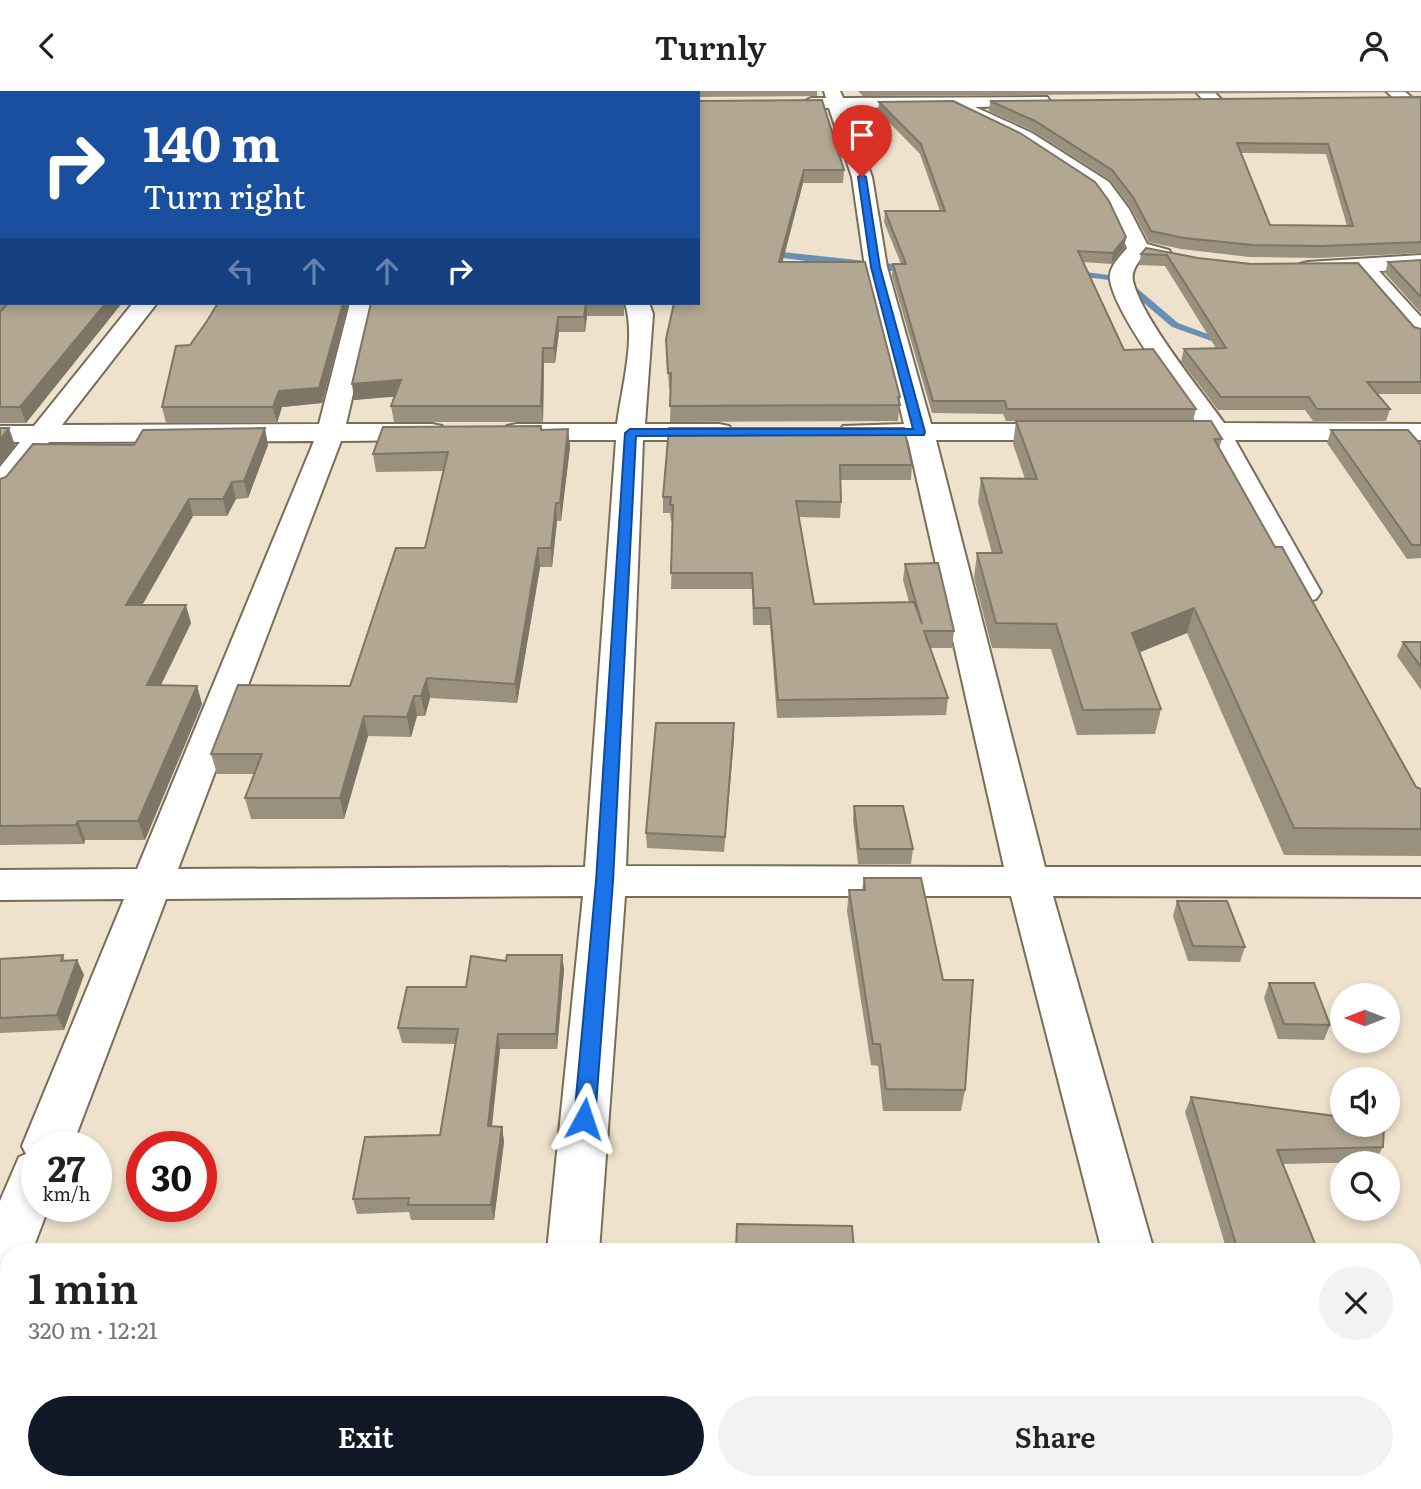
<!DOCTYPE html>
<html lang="en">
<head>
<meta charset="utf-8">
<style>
	:root { --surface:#fff; --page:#f2f2f2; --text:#222; --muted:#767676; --accent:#111827 }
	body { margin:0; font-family:Literata,serif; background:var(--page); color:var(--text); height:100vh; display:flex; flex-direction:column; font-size:26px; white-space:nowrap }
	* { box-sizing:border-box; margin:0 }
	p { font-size:23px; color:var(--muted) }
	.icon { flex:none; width:38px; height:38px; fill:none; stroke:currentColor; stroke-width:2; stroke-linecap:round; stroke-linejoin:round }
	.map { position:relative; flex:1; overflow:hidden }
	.drawer { position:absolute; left:0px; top:1152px; width:1421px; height:247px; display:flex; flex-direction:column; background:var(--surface); border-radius:28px 28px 0 0; box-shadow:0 4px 10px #0003 }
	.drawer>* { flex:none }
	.hud { position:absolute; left:0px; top:0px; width:700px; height:214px; box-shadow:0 4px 10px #0003; background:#1a4fa0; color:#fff; overflow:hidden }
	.needle { width:46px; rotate:270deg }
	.tools { position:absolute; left:1330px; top:892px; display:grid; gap:14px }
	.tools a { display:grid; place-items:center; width:70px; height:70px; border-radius:50%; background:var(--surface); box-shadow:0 4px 10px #0003; font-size:35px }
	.speed { position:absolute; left:21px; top:1040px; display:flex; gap:14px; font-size:35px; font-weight:700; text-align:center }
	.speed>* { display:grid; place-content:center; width:91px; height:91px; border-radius:50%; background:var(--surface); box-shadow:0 4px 10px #0003; line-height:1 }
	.speed small { font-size:18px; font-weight:400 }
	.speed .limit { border:10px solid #d22; background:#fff; color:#111 }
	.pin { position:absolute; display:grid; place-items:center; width:60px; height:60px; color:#fff; margin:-72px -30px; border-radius:50% 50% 50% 0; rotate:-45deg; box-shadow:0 0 7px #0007 }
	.pin .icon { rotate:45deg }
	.me { position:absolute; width:77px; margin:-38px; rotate:5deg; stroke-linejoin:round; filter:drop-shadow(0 0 5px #0008) }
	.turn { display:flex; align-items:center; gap:24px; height:147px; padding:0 28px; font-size:32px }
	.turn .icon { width:91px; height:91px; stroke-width:2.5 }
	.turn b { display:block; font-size:49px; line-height:60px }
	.lanes { display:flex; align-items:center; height:66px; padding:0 28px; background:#0003; justify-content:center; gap:35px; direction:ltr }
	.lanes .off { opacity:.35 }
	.round { display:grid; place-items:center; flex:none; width:74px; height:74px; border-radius:37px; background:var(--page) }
	.summary { display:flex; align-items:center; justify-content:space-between; height:119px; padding:0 28px }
	h1 { font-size:42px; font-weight:600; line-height:52px }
	.primary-button { display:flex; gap:14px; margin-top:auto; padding:14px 28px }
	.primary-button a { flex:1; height:80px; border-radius:42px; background:var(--accent); color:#fff; font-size:28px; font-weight:600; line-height:80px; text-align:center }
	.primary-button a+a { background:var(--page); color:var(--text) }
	header { display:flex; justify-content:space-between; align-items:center; height:91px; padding:0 28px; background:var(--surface); font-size:32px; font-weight:600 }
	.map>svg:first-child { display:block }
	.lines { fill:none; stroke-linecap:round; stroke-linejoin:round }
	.stream { fill:#698fb5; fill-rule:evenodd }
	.minor-casing { stroke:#786d59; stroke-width:4 }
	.minor { fill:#fff; fill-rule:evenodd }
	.wall { fill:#99907e; fill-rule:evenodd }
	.shaded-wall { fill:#7d7566 }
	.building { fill:#b2a792; stroke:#7d7566; stroke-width:2; fill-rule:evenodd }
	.route { fill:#1a73e8; stroke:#114b97; stroke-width:2 }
</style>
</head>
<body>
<header><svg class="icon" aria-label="back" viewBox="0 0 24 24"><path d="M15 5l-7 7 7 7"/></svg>Turnly<svg class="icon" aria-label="person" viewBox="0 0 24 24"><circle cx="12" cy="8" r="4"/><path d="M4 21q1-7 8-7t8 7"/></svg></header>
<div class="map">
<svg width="1421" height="1398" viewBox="0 0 1421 1398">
	<rect width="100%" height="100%" fill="#eee2cc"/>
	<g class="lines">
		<path class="stream" d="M764 159 912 175 917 178 912 181 876 179 761 164V160Z
			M1070 179 1124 186 1178 232 1232 252 1223 254 1172 236 1118 190 1067 184V180Z"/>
		<g class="minor-casing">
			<path id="minor" d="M824 0H840L843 7 1047 6 1050 10 1041 15 975 16 1032 42 1109 91 1129 118 1147 153 1169 159 1172 164 1169 169 1161 171 1143 165C1137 173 1131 180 1133 190 1142 228 1200 298 1224 332L1421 333V349H1235L1321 501 1316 508 1305 511 1294 508 1207 348 1154 346 1150 340 1154 334 1197 332C1175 300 1116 225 1110 189 1108 176 1120 166 1127 157L1109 119 1095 99 1020 50 955 20 952 16 847 17 872 86 887 176 931 333H1065L1075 335 1079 341 1075 347 1065 349H936L1045 776H1421V806L1053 805 1154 1160H1102L1011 805H625L599 1160H547L583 805 166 808 72 1055H37V1115H49L32 1160H9V1195L0 1198V1110L19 1066 26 1063 22 1055 124 808 0 809V779L137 778 314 350 49 351 10 401 0 404V376L20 351H0V335H34L133 212H157L62 334 319 333 350 212H374L346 333H432L442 335 446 341 442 347 432 349 341 350 178 778 585 776 616 349H517L507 347 503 341 507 335 517 333H617C622 295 636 248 625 212H649L653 223 645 333H719L729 335 733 341 729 347 719 349H643L626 775 1004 776 908 349 843 347 839 341 843 335 904 333 865 176 852 86 829 17H811L802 12 811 7H826Z
				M1195 0H1213L1222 9 1219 13H1207Z
				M1386 0H1404L1421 14V28L1415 27Z
				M1421 164V178L1379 180 1421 226V248L1412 246 1356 182 1308 185 1300 183 1297 178 1300 173 1308 171Z
				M524 1390H584L583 1398H523Z
				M1160 1390H1220L1222 1398H1162Z"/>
		</g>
		<use href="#minor" class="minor"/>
	</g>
	<path class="wall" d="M0 0H817V5L698 6V2H2V140H0Z
		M858 0H1421V1L863 5Z
		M1421 6V162L1318 167 1249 166 1181 158 1149 151 1131 117 1110 89 1033 40 989 20 990 10ZM1241 62 1326 63 1347 135 1270 134Z
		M698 10 844 79 843 92H803L782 171 900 306 898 330 670 331 671 297H669L666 248 698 212Z
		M879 11 1126 146 1124 157 1111 173 1083 171 1124 259 1196 318 1193 330 1222 348 1219 358 1275 456 1416 696 1421 698V765L1284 764 1187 542 1140 561 1161 618 1155 643 1077 644 1051 558 992 557 974 487 977 462H992L978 411 981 387 1025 388 1013 353 1016 330H1006L1003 323 932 322 892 185 893 173H901L884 131 885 120H940L920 63 878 20Z
		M1146 157 1421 238V303H1377L1390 318 1386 330H1313L1305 319H1218L1181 270 1184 258 1216 257 1165 175 1139 174 1141 163Z
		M1421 169V222L1385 182 1388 171Z
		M0 182 2 212H122L26 332H0Z
		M218 212H349L322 312 282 316 277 332H166L162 316 190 254 207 230Z
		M371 212H624V225H587L585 241H559L555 272H544L543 331H394L391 315 395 305 354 309Z
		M669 337 912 374 911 389H841V411L840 427 798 426 814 513 909 511 903 489 905 473 954 540 952 557H930L948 607 946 624 777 627 770 534H753L752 498H671L673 430H671L670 422H663V406Z
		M568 338 570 356 561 430H557L552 476H540L517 612 430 607 425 625H417L411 646 368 645 344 728H251L245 707 254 683H217L211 663 350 595 425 457 444 380 376 381 373 363 541 339Z
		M1331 339 1421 354V467L1407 468 1327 352Z
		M134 354H268L248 407 236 408 227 425H193L142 514 191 532 161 594 197 595 202 613 145 749H85L84 753 0 754V388Z
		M1403 551H1421V599L1397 565Z
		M734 647 724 761 647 757 646 742Z
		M854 715 913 758 911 773H858L853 729Z
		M864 787 965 999 961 1020H883L878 975 871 974 847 820 849 799H862Z
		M1177 810 1245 856 1240 871 1188 870 1173 825Z
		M63 864 65 870 77 869 84 884 64 939 0 942V868Z
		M562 864 564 879 557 958H500L492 1036H502L504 1051 494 1129H411L409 1121 357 1123 353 1108 440 1044 456 953 402 952 398 937 466 896 506 870Z
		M1269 892 1330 934 1324 949 1278 948 1264 907Z
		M1191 1006 1383 1056 1375 1071 1283 1073 1318 1160H1227L1185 1021Z
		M1412 1202H1421V1398H1413L1409 1390H1412Z
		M340 1390H490L492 1396V1398H362V1396H343Z"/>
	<path class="shaded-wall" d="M804 79 803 92 779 185V171Z
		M1126 146 1124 157 1111 173 1113 162Z
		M106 212H122L26 332 20 316Z
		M343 212H349L322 312 282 316 277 332 273 316 279 300Z
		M586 212 587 225 585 241 584 226Z
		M558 226 559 241 555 272 554 257Z
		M543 257 544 272 543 331 541 315Z
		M401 289 403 305 354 309 352 293Z
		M9 337 15 354 0 373V349Z
		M265 337 268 354 248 407 244 390Z
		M568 338 570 356 561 430 560 412Z
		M232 391 236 408 227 425 223 408Z
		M189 408 193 425 132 532 126 514Z
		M556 412 557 430 552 476 551 457Z
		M538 457 540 476 517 612 515 593Z
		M186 514 191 532 152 612 147 594Z
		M1194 517 1187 542 1126 567 1132 542Z
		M427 587 430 607 425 625 421 605Z
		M197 595 202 613 145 749 138 730Z
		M414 605 417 625 411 646 407 626Z
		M364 625 368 645 344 728 340 707Z
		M734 632V647L724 761 725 746Z
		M78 730 85 749 84 753 76 734Z
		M562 864 564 879 557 958 556 943Z
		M77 869 84 884 64 939 57 924Z
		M498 943 500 958 490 1050 488 1035Z
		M502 1036 504 1051 494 1129 491 1114Z
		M488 1390H490L492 1398H487Z"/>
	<path class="building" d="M0 0H697L696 2H2V126H0Z
		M1421 6V151L1321 155 1252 154 1184 147 1151 140 1133 106 1112 79 1035 30 990 10ZM1237 52 1328 53 1353 135 1270 134Z
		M822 9 844 79H804L779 171H865L900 306H898L900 314 670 315 671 282H668L666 248 674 212H698V10Z
		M953 10 1020 42 1095 91 1109 110 1126 146 1113 162 1078 160 1124 259 1153 258 1196 318H1007L1005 310H933L893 173H906L885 120H945L921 53 879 11Z
		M1146 157 1198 167 1251 173 1358 172 1414 236 1421 238V291H1367L1390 318H1317L1309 306H1221L1184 258 1226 257 1167 164 1141 163Z
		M1421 169V206L1388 171Z
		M2 180V212H106L20 316H0V221L8 212H0V182Z
		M218 212H343L319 297 279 300 273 316H162L176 255 190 254 207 230Z
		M371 212H586L584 226H558L554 257H543L541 315H391L401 289 352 293Z
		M1016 330H1211L1222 348H1214L1275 456H1282L1416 696 1421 698V738L1294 737 1194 517 1132 542 1161 618 1083 619 1056 533 996 532 977 462H1002L981 387 1037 388Z
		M541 335V339L568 338 560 412H556L551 457H538L515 593 427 587 421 605H414L407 626 364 625 340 707H245L262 663H211L238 594 350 595 396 457H425L448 361 373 363 383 336Z
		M0 337H9L0 349Z
		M265 337 244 390 232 391 223 408H189L126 514H186L147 594 197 595 138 730H78L76 734 0 735V388L6 386 33 353 134 354 143 339Z
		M669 337H904L912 374H840L841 411 796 410 814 513 914 511 922 533 905 473 938 472 954 540H924L948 607 778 609 770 517H754L752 482H671L673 414H670L671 406H663Z
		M1331 339H1408L1421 354V454H1412Z
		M1403 551H1421V576Z
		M656 632H734L725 746 646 742Z
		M854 715H903L913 758H859Z
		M864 787H921L943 889H973L965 999 886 998 880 953H873L849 799H865Z
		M1177 810H1227L1245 856 1193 855Z
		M63 864 61 870 77 869 57 924 0 927V868Z
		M507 864H562L556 943H498L488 1035 502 1036 491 1114H408L409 1107 353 1108 365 1046 440 1044 458 938 398 937 407 896H466L471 865 506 870Z
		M1269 892H1314L1330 934 1284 933Z
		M1191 1006 1342 1026V1034H1384L1383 1056 1277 1059 1318 1160H1238Z
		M737 1133 852 1135 854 1160H736Z
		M1412 1202H1421V1365L1412 1344Z
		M363 1390H488L487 1398H362Z
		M697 1390H1150L1152 1398H697Z"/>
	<path class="route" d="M862 83 866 86 880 176 925 341 924 344 636 345 613 790 595 1028 592 1034 584 1036 577 1034 574 1028 596 790 625 342 630 338H913L871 176 858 86Z"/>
</svg>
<div class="tools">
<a><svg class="needle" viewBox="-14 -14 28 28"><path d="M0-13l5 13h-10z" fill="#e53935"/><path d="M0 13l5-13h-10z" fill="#767676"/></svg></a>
<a><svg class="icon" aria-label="sound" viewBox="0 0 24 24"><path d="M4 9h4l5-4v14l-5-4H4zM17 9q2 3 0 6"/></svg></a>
<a><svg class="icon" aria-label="search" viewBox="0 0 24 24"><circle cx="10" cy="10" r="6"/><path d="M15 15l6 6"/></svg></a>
</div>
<div class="speed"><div>27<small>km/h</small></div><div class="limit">30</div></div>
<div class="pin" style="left:862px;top:86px;background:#d93025"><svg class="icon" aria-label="arrive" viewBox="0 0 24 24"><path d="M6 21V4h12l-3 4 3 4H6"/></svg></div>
<svg class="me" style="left:584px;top:1028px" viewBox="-20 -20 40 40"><path d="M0-17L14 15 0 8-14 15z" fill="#1a73e8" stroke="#fff" stroke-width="4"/></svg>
<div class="hud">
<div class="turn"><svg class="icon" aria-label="right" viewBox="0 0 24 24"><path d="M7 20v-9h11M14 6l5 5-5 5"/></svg><div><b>140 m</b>Turn right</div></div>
<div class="lanes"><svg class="icon off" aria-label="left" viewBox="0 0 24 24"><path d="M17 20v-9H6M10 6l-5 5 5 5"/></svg><svg class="icon off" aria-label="ahead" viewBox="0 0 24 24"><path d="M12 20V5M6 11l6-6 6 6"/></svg><svg class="icon off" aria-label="ahead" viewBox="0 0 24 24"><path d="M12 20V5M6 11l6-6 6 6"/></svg><svg class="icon" aria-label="right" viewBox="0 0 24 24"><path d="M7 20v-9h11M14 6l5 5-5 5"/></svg></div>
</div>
<section class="drawer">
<div class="summary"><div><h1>1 min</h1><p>320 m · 12:21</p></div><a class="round"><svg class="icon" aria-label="close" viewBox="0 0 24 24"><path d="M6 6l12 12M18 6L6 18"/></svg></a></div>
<div class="primary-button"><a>Exit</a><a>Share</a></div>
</section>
</div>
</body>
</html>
